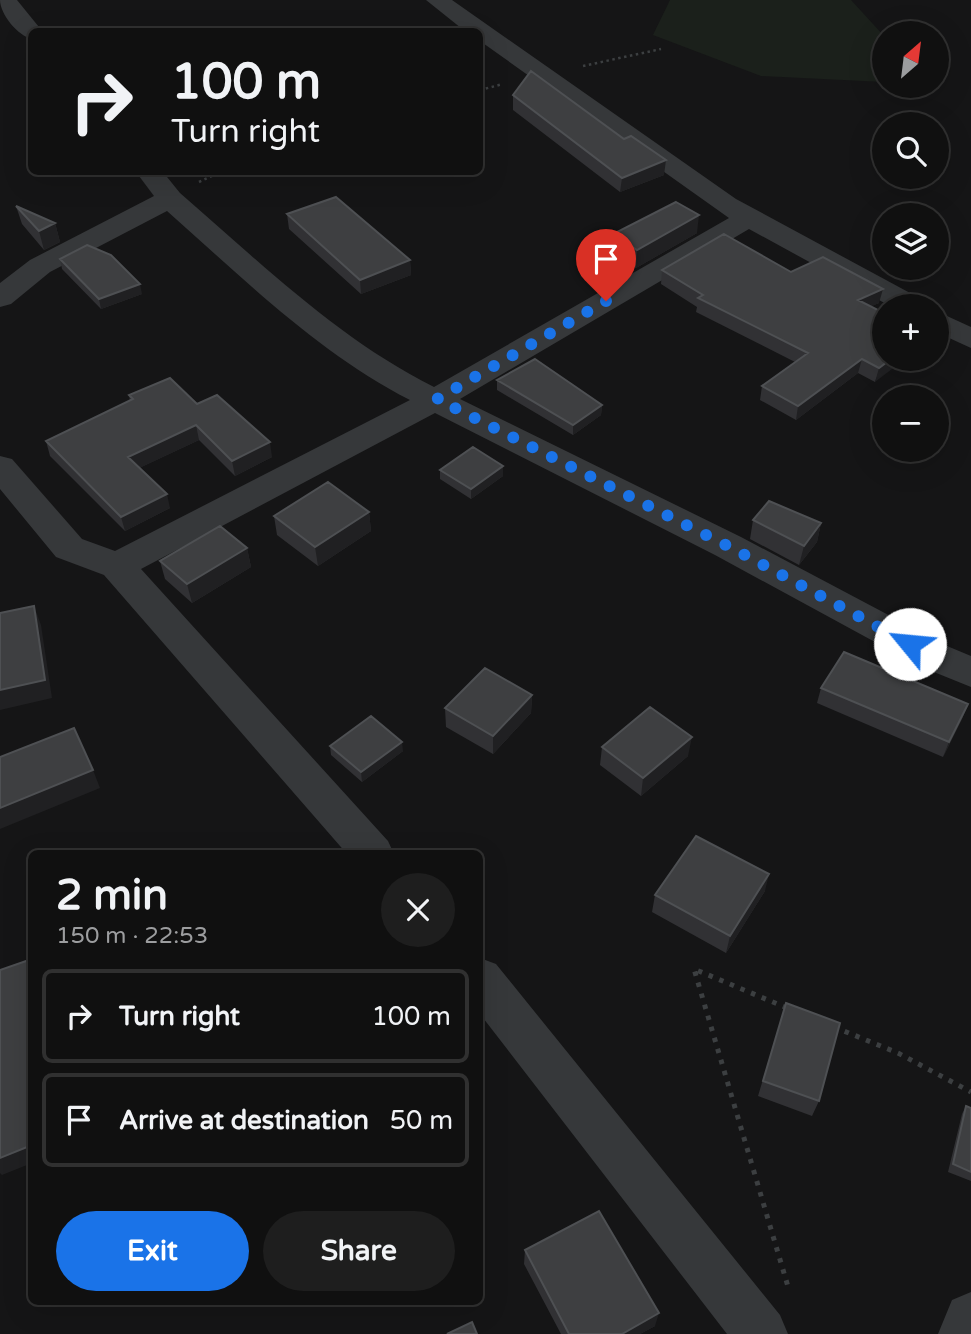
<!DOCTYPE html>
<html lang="en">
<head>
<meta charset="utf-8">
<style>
	:root { --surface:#101010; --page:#1e1e1e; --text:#f1f3f6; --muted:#9c9d9f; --line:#303030; --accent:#1a73e8 }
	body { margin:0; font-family:"Varela Round",sans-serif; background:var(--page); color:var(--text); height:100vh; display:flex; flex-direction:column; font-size:26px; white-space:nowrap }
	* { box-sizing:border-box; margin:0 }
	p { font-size:23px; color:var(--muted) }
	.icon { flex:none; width:38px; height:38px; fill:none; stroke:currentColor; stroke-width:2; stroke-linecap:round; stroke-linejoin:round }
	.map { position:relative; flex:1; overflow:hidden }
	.drawer { position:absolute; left:28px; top:850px; width:455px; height:455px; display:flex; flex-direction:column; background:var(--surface); border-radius:10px; box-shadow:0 7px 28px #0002,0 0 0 2px var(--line) }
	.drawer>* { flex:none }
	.top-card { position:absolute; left:28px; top:28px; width:455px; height:147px; border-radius:10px; box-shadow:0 7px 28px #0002,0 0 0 2px var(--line); background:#101010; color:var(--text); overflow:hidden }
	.needle { width:46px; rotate:28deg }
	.buttons { position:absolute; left:872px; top:21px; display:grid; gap:14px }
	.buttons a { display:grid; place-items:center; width:77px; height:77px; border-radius:50%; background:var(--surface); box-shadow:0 7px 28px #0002,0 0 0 2px var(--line); font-size:35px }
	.pin { position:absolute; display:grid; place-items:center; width:60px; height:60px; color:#fff; margin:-72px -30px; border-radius:50% 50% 50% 0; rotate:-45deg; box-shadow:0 0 7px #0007 }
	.pin .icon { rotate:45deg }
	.me { position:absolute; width:77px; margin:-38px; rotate:298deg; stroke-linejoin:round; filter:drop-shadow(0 0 5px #0008) }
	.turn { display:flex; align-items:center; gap:24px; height:147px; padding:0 28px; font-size:32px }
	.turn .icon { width:91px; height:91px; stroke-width:2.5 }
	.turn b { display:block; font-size:49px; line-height:60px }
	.round { display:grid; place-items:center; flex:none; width:74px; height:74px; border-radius:37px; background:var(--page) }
	.headline { display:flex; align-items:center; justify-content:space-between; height:119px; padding:0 28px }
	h1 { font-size:42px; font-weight:700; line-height:52px }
	.action { display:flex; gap:14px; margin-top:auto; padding:14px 28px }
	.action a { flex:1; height:80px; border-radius:42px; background:var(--accent); color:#fff; font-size:28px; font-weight:700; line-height:80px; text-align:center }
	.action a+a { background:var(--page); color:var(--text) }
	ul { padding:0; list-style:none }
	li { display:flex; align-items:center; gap:21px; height:94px; margin:0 14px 10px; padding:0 14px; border:4px solid var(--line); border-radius:10px }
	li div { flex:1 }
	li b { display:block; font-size:26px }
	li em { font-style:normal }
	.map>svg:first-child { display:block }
	.green { fill:#1b201b }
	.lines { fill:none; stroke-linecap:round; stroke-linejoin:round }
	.path-far1 { stroke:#3c3f41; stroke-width:2.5; stroke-dasharray:2.5 3.5; stroke-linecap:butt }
	.path { stroke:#3c3f41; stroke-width:5; stroke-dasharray:4.5 7; stroke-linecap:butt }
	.street { fill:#36383a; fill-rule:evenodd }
	.wall { fill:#313134 }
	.shaded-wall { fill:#202022 }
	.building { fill:#3e3f41; stroke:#4e5053; stroke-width:2 }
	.route { stroke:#1a73e8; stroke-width:12; stroke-dasharray:0 21.6 }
</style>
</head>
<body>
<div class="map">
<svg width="971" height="1334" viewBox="0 0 971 1334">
	<rect width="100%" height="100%" fill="#151516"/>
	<path class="green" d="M670 0H851L884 36V82L761 76 653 35Z"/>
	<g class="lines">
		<path class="path-far1" d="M583 66 661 49
			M480 90 503 84
			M199 182 220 172"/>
		<path class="path" d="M787 1008 694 969 789 1290
			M834 1027 898 1053 971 1092"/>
		<path class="street" d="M0 0H17L43 32H32V39C18 36 0 14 0 0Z
			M426 0H452L736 199 923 300 927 306H890L749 229 460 399 741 537 947 646 971 656V687L919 666 715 555 435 413 141 569 388 841 394 854H347L104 575 56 557 0 489V456L12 459 82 539 115 551 410 400C318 353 244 279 167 211L50 272 11 304 0 307V283L30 260 154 196 136 172H163L180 193C261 263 338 339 434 387L729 218 480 41V32H466Z
			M936 311 971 327V348L936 332Z
			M480 958 496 964 780 1315 788 1334H727L480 1014Z
			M971 1292V1334H938L952 1300Z"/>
	</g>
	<path class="wall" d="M513 95 664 175 620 192 513 110Z
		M16 206 55 223 60 242 44 250 22 224Z
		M287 214 410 260 411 275 361 294 289 229Z
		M697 233 636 268 611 253 613 234Z
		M60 259 142 294 101 309 62 269Z
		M662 270 791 272 879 303 871 306 884 359 875 382 858 373 796 420 760 400 762 386 795 362 696 312 697 307 661 284Z
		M497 380 602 405 601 415 573 435 497 390Z
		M129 395 197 404 272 457 235 476 199 440 139 468 170 508 125 531 50 456 46 441 130 401Z
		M503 466V476L471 499 440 479V470Z
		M369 512 371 531 318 566 277 535 274 516Z
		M753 520 821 523 817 542 799 565 750 539Z
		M247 548 251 567 192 603 165 579 160 561Z
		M821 688 968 704 962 719 943 757 817 703Z
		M532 695 531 713 493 754 446 727 445 708Z
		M330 746 403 751 362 782 331 755Z
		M602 747 688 756 641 796 600 765Z
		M765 891 726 953 652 912 655 895Z
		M786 1003 819 1101 812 1116 758 1096Z
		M966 1106 971 1108V1181L948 1172 962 1114Z
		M525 1250 655 1326 640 1334H561L524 1264Z"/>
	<path class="shaded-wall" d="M666 160 664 175 620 192 622 178Z
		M699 215 697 233 636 268 637 250Z
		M55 223 60 242 44 250 39 231Z
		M410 260 411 275 361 294 360 280Z
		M140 284 142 294 101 309 99 299Z
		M883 289 879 303 855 314 858 300Z
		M862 359 858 373 796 420 798 406Z
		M891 359H905L875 382 879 368Z
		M602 405 601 415 573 435V425Z
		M196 425 199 440 131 472 128 457Z
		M270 442 272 457 235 476 232 461Z
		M503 466V476L471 499V489Z
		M167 494 170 508 125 531 121 517Z
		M369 512 371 531 318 566 315 547Z
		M821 523 817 542 799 565 804 546Z
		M247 548 251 567 192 603 187 584Z
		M34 606 41 625 52 698 0 710V690Z
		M532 695 531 713 493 754V736Z
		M968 704 962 719 943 757 949 742Z
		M692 737 688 756 641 796 643 778Z
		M402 742 403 751 362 782 361 772Z
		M93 770 100 788 0 829V808Z
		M769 874 765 891 726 953 730 936Z
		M32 1145V1163L2 1175 0 1173V1158Z
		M659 1313 655 1326 640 1334H622Z"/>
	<path class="building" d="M531 71 624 139 631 136 666 160 622 178 513 95Z
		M336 197 410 260 360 280 287 214Z
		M676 202 699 215 637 250 613 234Z
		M16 206 55 223 39 231Z
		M724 234 791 272 823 257 883 289 858 300 884 313V359H891L879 368 862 359 798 406 762 386 808 353 698 298 703 295 662 270Z
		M87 245 111 255 140 284 99 299 60 259Z
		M535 359 602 405 573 425 497 380Z
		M170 378 197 404 217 395 270 442 232 461 196 425 128 457 167 494 121 517 46 441 133 399 129 395Z
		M473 447 503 466 471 489 440 470Z
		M328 482 369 512 315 547 274 516Z
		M769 501 821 523 804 546 753 520Z
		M220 526 247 548 187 584 160 561Z
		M34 606 45 680 0 690V613Z
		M844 652 968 704 949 742 821 688Z
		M485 668 532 695 493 736 445 708Z
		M650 707 692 737 643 778 602 747Z
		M371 716 402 742 361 772 330 746Z
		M74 728 93 770 0 808V757Z
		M696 836 769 874 730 936 655 895Z
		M32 959V1145L0 1158V970Z
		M786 1003 840 1023 819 1101 763 1081Z
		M966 1106 971 1108V1172L953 1164Z
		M599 1211 659 1313 622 1334H569L525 1250Z
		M472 1322 477 1334H447Z"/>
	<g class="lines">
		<path class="route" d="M606 301 437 399 728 546 910 644"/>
	</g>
</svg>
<div class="buttons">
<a><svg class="needle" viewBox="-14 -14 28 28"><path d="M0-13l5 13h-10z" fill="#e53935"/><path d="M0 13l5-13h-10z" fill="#9c9d9f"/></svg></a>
<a><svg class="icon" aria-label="search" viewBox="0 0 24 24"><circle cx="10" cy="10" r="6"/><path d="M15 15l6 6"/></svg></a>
<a><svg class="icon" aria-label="layers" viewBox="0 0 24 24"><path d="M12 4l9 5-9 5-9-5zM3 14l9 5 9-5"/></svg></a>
<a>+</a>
<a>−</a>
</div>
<div class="pin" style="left:606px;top:301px;background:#d93025"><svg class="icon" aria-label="arrive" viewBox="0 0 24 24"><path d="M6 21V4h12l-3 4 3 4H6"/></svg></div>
<svg class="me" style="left:910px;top:644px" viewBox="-20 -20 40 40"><circle r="19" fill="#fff"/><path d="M0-13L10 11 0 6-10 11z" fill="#1a73e8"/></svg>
<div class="top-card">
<div class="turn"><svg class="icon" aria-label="right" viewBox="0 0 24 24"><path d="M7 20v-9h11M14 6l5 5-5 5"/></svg><div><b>100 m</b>Turn right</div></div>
</div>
<section class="drawer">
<div class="headline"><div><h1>2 min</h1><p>150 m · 22:53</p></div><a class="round"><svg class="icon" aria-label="close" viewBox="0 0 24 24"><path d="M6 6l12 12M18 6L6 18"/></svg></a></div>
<ul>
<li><svg class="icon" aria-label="right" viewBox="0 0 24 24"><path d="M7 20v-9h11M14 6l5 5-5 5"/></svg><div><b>Turn right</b></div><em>100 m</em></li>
<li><svg class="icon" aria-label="arrive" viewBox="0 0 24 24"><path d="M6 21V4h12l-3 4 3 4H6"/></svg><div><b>Arrive at destination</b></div><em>50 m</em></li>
</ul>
<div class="action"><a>Exit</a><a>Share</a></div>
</section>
</div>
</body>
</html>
